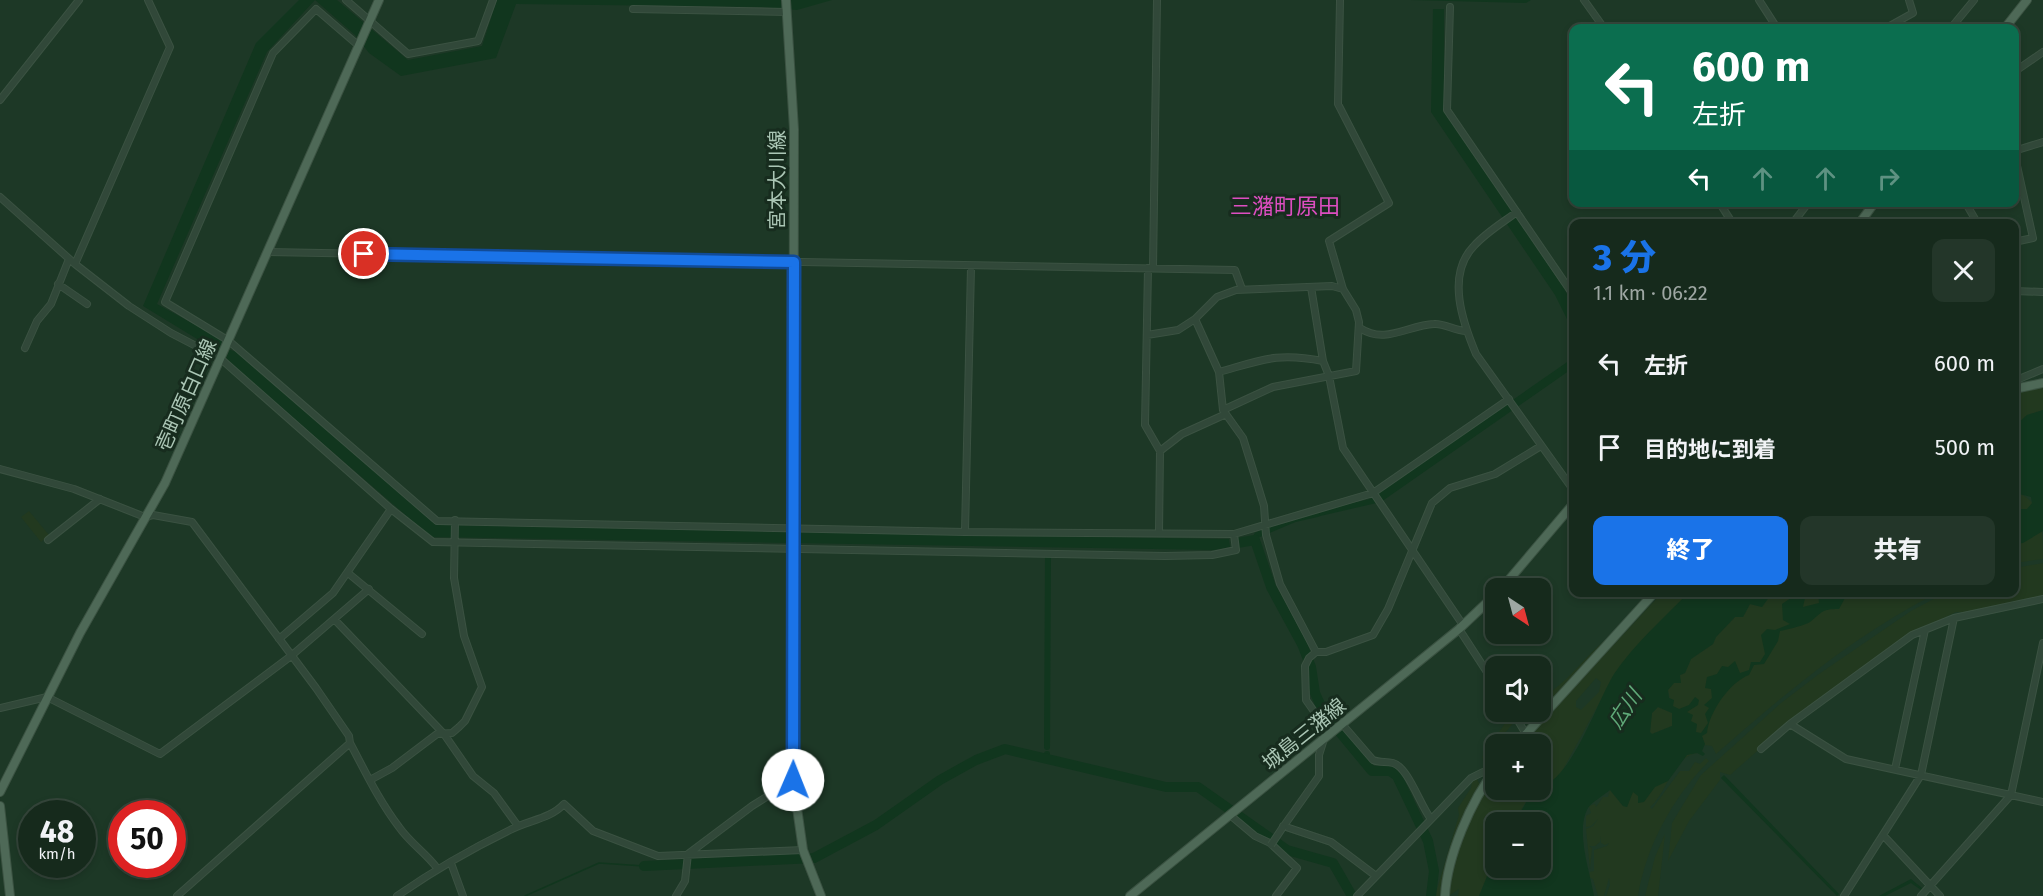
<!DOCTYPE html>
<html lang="ja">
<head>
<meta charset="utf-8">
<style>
	:root { --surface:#162a1c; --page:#233629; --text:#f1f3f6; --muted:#9ea7a3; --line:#35463b; --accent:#1a73e8 }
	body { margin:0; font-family:"Fira Sans","Noto Sans JP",sans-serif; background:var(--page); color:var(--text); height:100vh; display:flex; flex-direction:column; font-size:22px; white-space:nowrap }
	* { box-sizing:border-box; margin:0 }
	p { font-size:20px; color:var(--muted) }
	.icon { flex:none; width:33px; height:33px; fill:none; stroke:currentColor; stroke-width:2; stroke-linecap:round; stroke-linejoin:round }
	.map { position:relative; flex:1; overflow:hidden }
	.details { position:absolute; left:1569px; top:219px; width:450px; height:378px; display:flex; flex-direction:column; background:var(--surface); border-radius:12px; box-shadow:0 3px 9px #0003,0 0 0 2px var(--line) }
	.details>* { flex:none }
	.hud { position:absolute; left:1569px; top:24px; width:450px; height:183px; border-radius:12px; box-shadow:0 3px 9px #0003,0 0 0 2px var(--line); background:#0b6e4f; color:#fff; overflow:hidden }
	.needle { width:39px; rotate:144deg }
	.fabs { position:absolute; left:1485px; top:578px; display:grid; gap:12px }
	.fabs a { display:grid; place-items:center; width:66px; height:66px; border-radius:12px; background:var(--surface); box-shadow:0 3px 9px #0003,0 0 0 2px var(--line); font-size:30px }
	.speed { position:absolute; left:18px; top:800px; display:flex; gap:12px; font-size:30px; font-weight:700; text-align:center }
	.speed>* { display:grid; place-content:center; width:78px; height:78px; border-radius:50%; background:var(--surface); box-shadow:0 3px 9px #0003,0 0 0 2px var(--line); line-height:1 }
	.speed small { font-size:15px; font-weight:400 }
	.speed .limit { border:9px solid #d22; background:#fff; color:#111 }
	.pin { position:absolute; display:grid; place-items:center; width:51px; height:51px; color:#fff; margin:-26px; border:3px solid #fff; border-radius:50%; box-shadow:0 2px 6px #0007 }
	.me { position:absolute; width:66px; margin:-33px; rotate:1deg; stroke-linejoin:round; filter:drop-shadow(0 0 4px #0008) }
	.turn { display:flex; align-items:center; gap:21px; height:126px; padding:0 24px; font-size:27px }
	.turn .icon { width:78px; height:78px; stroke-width:2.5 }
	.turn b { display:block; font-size:42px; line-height:51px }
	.lanes { display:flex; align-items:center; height:57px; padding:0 24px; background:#0003; justify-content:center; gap:30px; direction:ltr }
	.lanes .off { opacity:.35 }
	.round { display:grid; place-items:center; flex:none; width:63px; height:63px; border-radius:12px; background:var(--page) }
	.head { display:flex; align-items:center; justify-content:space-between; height:102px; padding:0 24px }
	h1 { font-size:36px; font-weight:800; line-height:45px; color:var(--accent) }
	.action { display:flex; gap:12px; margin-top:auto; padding:12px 24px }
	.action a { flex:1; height:69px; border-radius:12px; background:var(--accent); color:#fff; font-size:24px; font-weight:800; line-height:69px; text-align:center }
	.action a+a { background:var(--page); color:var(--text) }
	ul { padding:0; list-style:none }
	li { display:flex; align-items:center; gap:18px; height:84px; padding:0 24px }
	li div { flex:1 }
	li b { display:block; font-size:22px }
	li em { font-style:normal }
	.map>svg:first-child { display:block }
	.green { fill:#22391f; fill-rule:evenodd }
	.water { fill:#11361e; fill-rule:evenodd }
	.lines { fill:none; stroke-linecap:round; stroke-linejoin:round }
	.stream { stroke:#11361e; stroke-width:1.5 }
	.canal { stroke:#11361e; stroke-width:6 }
	.river { stroke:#11361e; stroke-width:10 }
	.minor-casing { stroke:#3b5242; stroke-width:8 }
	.major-casing { stroke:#3b5242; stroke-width:10 }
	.minor { stroke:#314839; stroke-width:6 }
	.major { stroke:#4e6957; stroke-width:8 }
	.minor-bridge-casing { stroke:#3b5242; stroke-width:8; stroke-linecap:butt }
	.minor-bridge { stroke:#314839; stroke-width:6 }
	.route-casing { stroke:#114b97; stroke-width:15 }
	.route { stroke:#1a73e8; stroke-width:10 }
	.labels { text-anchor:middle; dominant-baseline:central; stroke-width:6; stroke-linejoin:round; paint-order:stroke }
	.street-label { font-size:20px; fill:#abc6b5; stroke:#172c1e }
	.water-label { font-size:21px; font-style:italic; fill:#5fa978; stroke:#172c1e }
	.quarter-label { font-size:22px; fill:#dd4ec1; stroke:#172c1e }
</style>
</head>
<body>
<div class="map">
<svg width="2043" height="896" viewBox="0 0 2043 896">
	<rect width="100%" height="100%" fill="#1d3826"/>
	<path class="green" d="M2043 388V410L2027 415 2015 426 2014 392Z
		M2020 494C2043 503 2043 533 2043 559L2015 563V496Z
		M29 511 49 535 41 542 21 517Z
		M2043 563V598L1970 612H1956L1925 627 1789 723 1730 775 1720 772V780L1689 821 1668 861 1672 823 1701 775 1781 703 1819 674 1911 611 1945 593 2014 592 2015 568Z
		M1662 593H1689L1647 635 1603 696 1560 775 1541 789 1540 744H1521ZM1596 678 1601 682 1599 692 1581 710 1576 707V701Z
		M1772 593H1937C1856 634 1784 694 1716 754L1712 746 1705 745 1702 747 1679 709 1672 707 1668 690 1680 675 1685 673 1691 659 1713 644 1716 637 1735 617H1743L1750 604 1762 607Z
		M1613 634 1558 693 1541 704V698C1569 683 1587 652 1613 634Z
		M1658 707 1672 713V726L1652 734 1650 732 1652 713Z
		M1510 716 1514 722 1496 744 1484 764 1482 757Z
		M1697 753C1671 758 1668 792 1650 807L1652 809 1680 771H1689L1695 762 1700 764 1706 758 1709 761C1673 797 1646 846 1638 896H1606L1610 885 1609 878 1604 896H1598L1593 879 1589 877 1590 872 1594 871V850L1607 846 1609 843 1605 845 1601 843 1600 836V842L1595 846H1589L1592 848 1590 869 1586 829 1593 826 1598 819 1591 826 1586 827V816L1591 813 1589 806 1595 804 1596 807 1603 797H1608L1610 790 1623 806 1627 807 1631 794 1679 754Z
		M1495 777 1496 789H1539L1532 790 1515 822H1496L1495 857 1479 896H1458L1459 889 1448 896C1449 855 1473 811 1495 777Z
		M1477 779 1480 785 1455 839 1441 896H1435L1459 815 1458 808 1471 788 1472 781Z
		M1665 834 1658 896H1645L1655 857Z"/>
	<path class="water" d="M299 0H337L408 60 482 46 497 0H832L797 10 762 7 516 4 496 58 401 76 369 53 355 35 315 0 267 52 157 304 219 338 230 350 238 352 436 525 1219 539H1229L1230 547 1214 550 431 537 231 364 225 356 143 306 256 43Z
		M1410 0H1531L1526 3Z
		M1433 9H1444V110L1565 290 1573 307V331L1555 295 1431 112Z
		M1573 358V368L1381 502 1316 517 1310 516 1313 512 1370 499Z
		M2043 410V531L2023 543 2015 544V513L2017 509H2027L2032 503 2031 497 2020 494 2015 496V426L2027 415Z
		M1689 592 1772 593 1762 607 1750 604 1743 617H1735L1716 637 1713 644 1691 659 1685 673 1680 675 1681 683H1674L1668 690 1669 698 1674 700 1673 706 1679 709 1689 705 1695 697 1699 700 1698 705 1687 712 1693 715 1691 721 1697 724 1696 732 1701 733 1708 723 1705 714 1709 708 1704 705 1712 698 1711 689 1705 688 1707 677 1717 674 1722 666 1728 667 1735 661 1740 673 1749 670 1751 662H1760L1765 654 1761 635 1767 629 1775 630 1790 624 1783 620 1782 604 1795 595 1805 598 1803 607 1819 603 1818 593H1853L1845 598 1839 609C1821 609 1823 612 1810 622 1806 625 1786 630 1780 631L1778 641 1764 664 1754 665 1749 675C1730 682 1709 712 1707 733L1702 736 1705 744 1702 751 1705 754 1703 756 1697 753 1687 755 1668 781 1655 787 1644 802 1638 803V796L1633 792 1627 807 1623 806 1610 790C1604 795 1592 802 1588 808 1575 831 1590 872 1594 896H1479L1495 857 1496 867H1540V822H1515L1533 790C1571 785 1595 705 1614 674 1634 644 1664 618 1689 592ZM1658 707 1672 713V726L1652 734 1650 732 1652 713Z
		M1724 775 1839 894 1837 896 1721 778Z
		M1911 879 1922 888 1921 890 1911 883 1885 896H1879Z"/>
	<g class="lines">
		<path class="stream" d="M525 896 599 863 644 866"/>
		<path class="canal" d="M1255 540 1257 535 1295 519 1317 514
			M1047 747 1048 556
			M1047 754V759"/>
		<path class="river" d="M1237 543 1255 540 1271 587 1302 644 1311 667 1315 693 1324 713 1372 771H1390L1397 776 1428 841 1434 871 1431 896
			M644 866 814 858 876 825 940 780 976 760 1005 749 1166 787H1198L1287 850 1333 863 1352 896"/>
		<g class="minor-casing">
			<path id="minor" d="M346 0 408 54 478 41 493 0
				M1584 0 1604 28
				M1759 0 1777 28
				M1450 7 1447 110 1574 296
				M633 9 787 12
				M1886 28 1913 13 1909 0
				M1951 28 1974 0
				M359 46 316 9 273 53 165 302 229 341 437 521 965 532 1234 534 1373 493 1509 399
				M2014 72 2043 52
				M0 100 79 0
				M2014 151 2043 142
				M2014 152 2033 238 2014 242
				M0 197 75 264 129 306 171 333 221 359 391 509 433 542 1165 556 1212 555 1236 550 1234 534
				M1719 202 1733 224
				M1965 202 1978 224
				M1517 212C1502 223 1485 233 1473 247 1446 276 1463 323 1476 354L1574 491
				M1792 224 1809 202
				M268 252 1235 270 1242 289
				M75 264 170 47 148 0
				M1148 268 1145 425 1160 451 1159 533
				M1153 268 1157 0
				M58 284 87 304
				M1311 287 1323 361 1329 376 1343 448 1463 625
				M2014 291 2043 292
				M1360 328C1385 345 1408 325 1434 324 1444 323 1455 331 1466 331
				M1147 335 1178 330 1195 319
				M25 348 37 321 51 304 69 259
				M1219 372C1262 360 1277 352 1323 361
				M2014 381 2043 369
				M1223 410 1273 387 1356 371 1359 322 1356 310 1343 289 1329 241 1389 203 1338 104 1340 1
				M1160 451 1182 434 1226 414
				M0 469 74 489 145 517 153 515 192 522 316 688 349 736 350 743C365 771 379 801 399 827 410 843 426 853 437 868
				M965 532 971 267
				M48 540 100 499
				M348 573 422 634
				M335 620 444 734 473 776 494 793 518 826
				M1459 629 1496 686
				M279 639 333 593 391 509
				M1316 652 1280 584 1266 535 1264 506 1253 470 1243 438 1223 410 1219 372 1195 319 1217 297 1236 290 1332 286 1343 289
				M0 708 47 697 160 754 291 656 369 589
				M1512 711 1526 734
				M1342 724 1373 760C1380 763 1386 761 1393 763 1408 767 1420 805 1431 819
				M1790 724 1912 635 1954 618 2043 599
				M1330 734 1306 700 1305 666 1309 658 1316 652H1326L1373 635 1388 609 1432 503 1450 488 1495 474 1541 446
				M1761 749 1790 724 1846 759 2043 802
				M1895 769 1925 630
				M370 780 392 768 437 734 452 733 459 727 465 721 482 687 464 636 454 578 455 520
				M1230 815 1255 836 1270 843 1297 868 1276 896
				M1283 826 1331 842 1376 876
				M1283 827 1319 776V755L1324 739
				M1883 835 1940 896
				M451 863 463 896
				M177 896 350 743
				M397 896C433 871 471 849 510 830 529 820 550 819 564 804L593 831 658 856 803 850
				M676 896 685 881 688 854 752 806 793 780
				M1357 896 1471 778 1483 772 1490 776
				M1844 896 1921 775 1954 618
				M1921 896 2011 795 2043 643"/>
		</g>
		<g class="major-casing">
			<path id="major" d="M786 0 794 129 793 780 803 850 821 896
				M2005 28 2027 0
				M1859 224 1875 202
				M2014 389 2043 383
				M1502 588 1574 503
				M1517 744 1655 592
				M0 792 80 633 165 483 379 0
				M0 806 10 896
				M1130 896 1459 629 1496 594
				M1445 896C1447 857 1471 800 1496 769"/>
		</g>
		<use href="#minor" class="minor"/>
		<use href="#major" class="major"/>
		<g class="minor-bridge-casing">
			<path id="minor-bridge" d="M1271 845 1283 827"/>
		</g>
		<use href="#minor-bridge" class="minor-bridge"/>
	</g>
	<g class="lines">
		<g class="route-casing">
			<path id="route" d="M364 254 794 262 793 780"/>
		</g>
		<use href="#route" class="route"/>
	</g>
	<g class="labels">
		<g class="street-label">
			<text transform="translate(777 180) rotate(-90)">宮本大川線</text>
			<text transform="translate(186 395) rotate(-66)">壱町原白口線</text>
			<text transform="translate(1304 734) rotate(-39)">城島三潴線</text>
		</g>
		<g class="water-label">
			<text transform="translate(1625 709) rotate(-56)">広川</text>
		</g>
		<g class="quarter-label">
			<text x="1285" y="206">三潴町原田</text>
		</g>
	</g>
</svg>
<div class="fabs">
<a><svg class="needle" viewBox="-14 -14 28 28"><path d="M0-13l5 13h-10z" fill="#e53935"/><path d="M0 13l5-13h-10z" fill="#9ea7a3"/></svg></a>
<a><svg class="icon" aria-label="sound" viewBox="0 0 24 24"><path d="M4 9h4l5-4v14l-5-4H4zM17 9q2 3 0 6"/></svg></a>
<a>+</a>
<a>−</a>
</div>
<div class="speed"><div>48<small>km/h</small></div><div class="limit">50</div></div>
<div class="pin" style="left:364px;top:254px;background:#d93025"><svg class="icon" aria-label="arrive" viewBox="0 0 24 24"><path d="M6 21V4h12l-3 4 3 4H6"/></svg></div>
<svg class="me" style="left:793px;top:780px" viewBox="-20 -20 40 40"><circle r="19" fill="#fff"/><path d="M0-13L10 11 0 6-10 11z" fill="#1a73e8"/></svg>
<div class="hud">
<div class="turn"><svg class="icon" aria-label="left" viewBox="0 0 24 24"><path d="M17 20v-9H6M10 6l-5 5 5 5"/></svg><div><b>600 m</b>左折</div></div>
<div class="lanes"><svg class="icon" aria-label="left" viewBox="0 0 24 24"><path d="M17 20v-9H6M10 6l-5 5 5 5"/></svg><svg class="icon off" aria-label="ahead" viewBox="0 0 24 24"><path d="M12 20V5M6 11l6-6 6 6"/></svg><svg class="icon off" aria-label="ahead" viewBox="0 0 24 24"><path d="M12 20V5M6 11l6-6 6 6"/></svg><svg class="icon off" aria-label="right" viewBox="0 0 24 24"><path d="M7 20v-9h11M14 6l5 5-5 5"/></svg></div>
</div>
<section class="details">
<div class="head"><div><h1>3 分</h1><p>1.1 km · 06:22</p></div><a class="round"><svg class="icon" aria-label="close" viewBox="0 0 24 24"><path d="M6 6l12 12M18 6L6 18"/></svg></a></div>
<ul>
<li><svg class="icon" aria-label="left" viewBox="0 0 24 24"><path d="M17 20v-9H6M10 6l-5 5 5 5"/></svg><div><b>左折</b></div><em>600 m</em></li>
<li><svg class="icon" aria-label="arrive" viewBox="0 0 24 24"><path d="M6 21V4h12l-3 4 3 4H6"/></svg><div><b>目的地に到着</b></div><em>500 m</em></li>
</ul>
<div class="action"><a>終了</a><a>共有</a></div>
</section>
</div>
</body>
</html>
